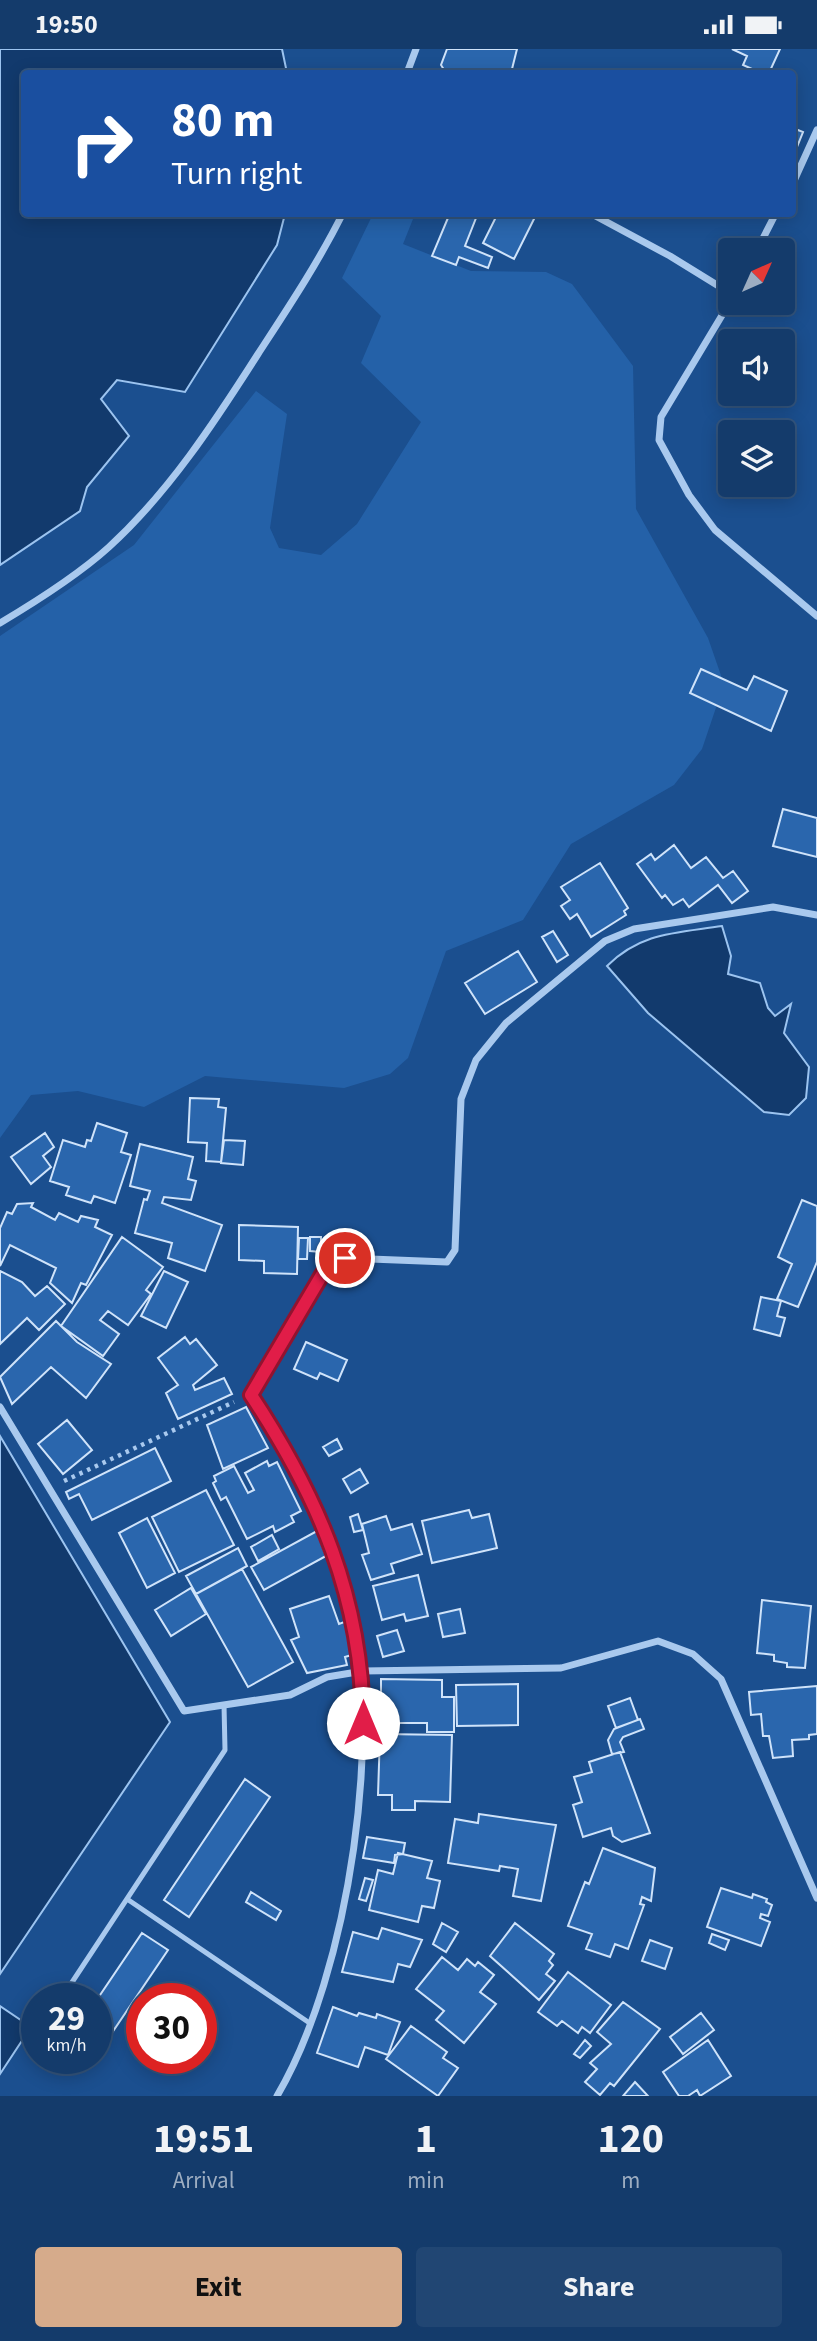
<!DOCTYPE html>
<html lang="en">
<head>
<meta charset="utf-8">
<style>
	:root { --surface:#143b6b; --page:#214673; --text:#f1f3f6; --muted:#9dadc1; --line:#33557e; --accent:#d6ab8b }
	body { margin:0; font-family:"Source Sans 3",sans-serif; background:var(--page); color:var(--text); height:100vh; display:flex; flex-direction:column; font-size:26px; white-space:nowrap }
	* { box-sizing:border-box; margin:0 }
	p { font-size:23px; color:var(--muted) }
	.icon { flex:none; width:38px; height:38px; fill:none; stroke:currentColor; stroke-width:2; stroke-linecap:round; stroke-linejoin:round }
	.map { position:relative; height:2047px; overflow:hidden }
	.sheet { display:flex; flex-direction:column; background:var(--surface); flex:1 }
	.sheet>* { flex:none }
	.banner { position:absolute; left:21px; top:21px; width:775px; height:147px; border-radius:7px; box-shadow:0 4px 18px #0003,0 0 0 2px var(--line); background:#1a4fa0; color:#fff; overflow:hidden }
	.needle { width:46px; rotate:45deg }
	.controls { position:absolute; left:718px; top:189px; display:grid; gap:14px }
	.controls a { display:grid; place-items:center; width:77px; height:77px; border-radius:7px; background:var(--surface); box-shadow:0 4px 18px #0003,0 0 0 2px var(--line); font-size:35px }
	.speed { position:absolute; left:21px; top:1934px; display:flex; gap:14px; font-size:35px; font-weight:700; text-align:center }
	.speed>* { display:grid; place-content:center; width:91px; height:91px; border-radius:50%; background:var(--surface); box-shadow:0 4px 18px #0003,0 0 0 2px var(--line); line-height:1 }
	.speed small { font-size:18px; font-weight:400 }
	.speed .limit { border:10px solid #d22; background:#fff; color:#111 }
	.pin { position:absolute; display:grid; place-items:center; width:60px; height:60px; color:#fff; margin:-30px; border:4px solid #fff; border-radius:50%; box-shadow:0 2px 7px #0007 }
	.me { position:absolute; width:77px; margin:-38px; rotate:0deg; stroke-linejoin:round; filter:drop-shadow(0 0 5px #0008) }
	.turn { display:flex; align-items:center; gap:24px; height:147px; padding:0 35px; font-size:32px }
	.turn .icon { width:91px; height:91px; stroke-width:2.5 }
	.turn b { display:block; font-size:49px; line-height:60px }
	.eta { display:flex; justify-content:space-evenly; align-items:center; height:119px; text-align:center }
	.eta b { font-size:42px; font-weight:700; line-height:49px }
	.action { display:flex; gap:14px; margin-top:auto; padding:14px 35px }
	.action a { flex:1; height:80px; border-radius:7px; background:var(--accent); color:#111; font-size:28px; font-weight:700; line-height:80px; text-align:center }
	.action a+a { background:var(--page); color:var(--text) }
	.status { display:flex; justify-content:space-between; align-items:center; height:49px; padding:0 35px; background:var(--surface); direction:ltr }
	.status svg { height:19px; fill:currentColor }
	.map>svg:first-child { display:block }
	.green { fill:#2461a8 }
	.water { fill:#123a6d; stroke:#9cc4f0; stroke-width:2 }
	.building { fill:#2a66ad; stroke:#cfe3fa; stroke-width:2 }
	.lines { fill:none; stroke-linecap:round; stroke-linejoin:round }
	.path { stroke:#a9c9ee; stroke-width:4.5; stroke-dasharray:3.5 5; stroke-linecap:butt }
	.lane { stroke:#a9c9ee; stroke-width:5 }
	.street { stroke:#a9c9ee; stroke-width:7 }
	.route-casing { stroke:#92132f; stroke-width:18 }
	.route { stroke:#e11d48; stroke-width:12 }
</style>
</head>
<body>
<div class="status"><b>19:50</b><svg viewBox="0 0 49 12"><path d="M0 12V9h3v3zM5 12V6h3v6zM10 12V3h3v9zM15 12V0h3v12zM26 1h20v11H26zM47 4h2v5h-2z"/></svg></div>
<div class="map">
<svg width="817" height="2047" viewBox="0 0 817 2047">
	<rect width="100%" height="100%" fill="#1b4f8f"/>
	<path class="green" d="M373 165H415L403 195 471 222 546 223 572 235 633 317 636 460 708 589 724 635 702 700 674 736 571 795 523 871 446 902 408 1009 390 1025 344 1039 205 1027 144 1058 78 1042 31 1046 0 1089V587L134 496 256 342 287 365 270 479 279 499 321 506 357 475 421 373 361 314 381 267 342 229Z"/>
	<path class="water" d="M0 0H282L287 24H24V164L285 165 277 196 185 343 117 331 101 350 129 387 87 438 80 462 0 516Z
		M722 877 731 907 728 925 760 934 768 959 775 967 791 955 784 984 809 1018 806 1049 789 1066 764 1063 648 964 607 917C641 883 677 884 722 877Z
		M0 1387 170 1673 0 1925Z
		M0 1957 31 1978 0 2025Z"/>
	<path class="building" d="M447 0H517L511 24H446L441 16Z
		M732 0H780L769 24H761L743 16 747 7Z
		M793 79 803 83 793 108Z
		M450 164H478L465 197 492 208 488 219 459 208 456 216 432 207Z
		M498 164H537L514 210 483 194Z
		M701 620 747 641 754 627 787 642 771 682 690 644Z
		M783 760 817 769V808L773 797Z
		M674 796 691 819 706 808 723 829 733 822 748 842 732 854 718 836 689 858 683 850 673 856 665 846 662 849 637 815 651 805 655 811Z
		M600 814 628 859 624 862 626 866 591 888 577 865 570 870 561 857 570 851 561 838Z
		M553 882 568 906 557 913 542 888Z
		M518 902 537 933 485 965 465 934Z
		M190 1049 219 1050 218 1058 226 1059 221 1113 206 1112 207 1094 188 1093Z
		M97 1074 127 1084 121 1103 131 1106 115 1154 94 1147 91 1154 66 1146 69 1138 50 1132 63 1091 85 1098 87 1091 91 1092Z
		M45 1084 54 1098 43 1107 51 1118 31 1135 11 1108Z
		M224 1091 245 1092 243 1116 221 1114Z
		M140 1095 193 1108 188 1130 196 1132 191 1151 164 1148 162 1154 222 1176 205 1222 168 1209 172 1194 135 1184 144 1150 147 1151 150 1142 130 1137Z
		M802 1151 817 1157V1213L798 1258 777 1250 792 1215 778 1208Z
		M33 1154 31 1158 55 1171 59 1164 78 1173 81 1167 98 1171 95 1178 112 1186 86 1236 81 1234 72 1254 50 1234 56 1219 10 1196 0 1217V1179L7 1163 12 1165 17 1155Z
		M239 1176 298 1178 297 1225 264 1224V1212L239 1211Z
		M122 1188 163 1218 146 1241 151 1245 128 1276 108 1262 100 1271 119 1285 103 1307 61 1277Z
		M310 1188H321V1203L310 1202Z
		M299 1189H308L307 1210H298Z
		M0 1222 22 1233 35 1247 47 1237 65 1255 39 1281 27 1269 0 1295Z
		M164 1222 188 1233 166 1279 141 1267Z
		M761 1248 781 1252 777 1267 785 1269 780 1287 754 1280Z
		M56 1272 77 1293 111 1315 86 1349 51 1318 12 1355 0 1328Z
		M185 1288 190 1295 196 1290 217 1316 193 1336 195 1341 224 1329 232 1345 178 1370 166 1344 178 1336 158 1309Z
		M306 1293 347 1311 338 1332 320 1324 317 1330 294 1320Z
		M246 1358 268 1399 223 1420 207 1376Z
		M67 1371 92 1401 63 1425 38 1395Z
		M337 1390 342 1400 329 1407 323 1398Z
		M155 1399 171 1432 92 1471 79 1445 69 1450 66 1443Z
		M267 1412 269 1417 277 1413 301 1462 291 1467 294 1473 275 1483 273 1477 247 1490 226 1448 221 1451 213 1434 216 1432 214 1427 234 1417 248 1444 254 1441 245 1424Z
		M360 1420 368 1434 351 1444 343 1430Z
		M206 1441 234 1496 179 1523 152 1468Z
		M469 1461 472 1469 489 1465 497 1499 432 1514 422 1472Z
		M358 1465 363 1481 354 1483 350 1468Z
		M386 1467 391 1481 412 1475 422 1505 391 1515 394 1524 371 1531 362 1506 369 1504 362 1475Z
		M147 1469 175 1524 147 1539 119 1484Z
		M317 1482 326 1507 264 1541 251 1518Z
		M272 1486 279 1500 258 1512 251 1498Z
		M238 1499 247 1517 196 1545 186 1527Z
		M242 1520 293 1613 248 1638 196 1545Z
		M418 1526 428 1567 406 1572 404 1565 382 1571 373 1537Z
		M191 1539 206 1565 171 1587 155 1561Z
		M329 1547 339 1575 347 1572 358 1604 345 1608 347 1616 307 1624 291 1591 299 1588 290 1560Z
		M762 1551 811 1557 805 1619 787 1618V1614L774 1612V1606L757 1604Z
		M460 1560 465 1584 443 1588 438 1565Z
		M397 1581 404 1602 383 1608 377 1587Z
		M381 1630 442 1631V1648H454V1683H427V1674H381Z
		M518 1635V1676L457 1677 456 1636Z
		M817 1637V1685L809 1686V1690L792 1691 793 1707 773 1709 769 1687H763L761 1665 751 1666 749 1643Z
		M630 1649 638 1671 616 1679 608 1657Z
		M640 1670 644 1680 623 1688 620 1693 624 1703 612 1705 608 1691 614 1680Z
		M380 1685 452 1686 450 1753 415 1752V1761H392V1746H378Z
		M620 1703 650 1784 622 1793 613 1787 611 1779 583 1788 573 1756 582 1753 574 1728 592 1723 589 1713Z
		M245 1730 270 1748 189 1868 164 1851Z
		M479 1765 556 1776 541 1852 513 1847 518 1820 500 1817 499 1822 448 1814 455 1770 478 1774Z
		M367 1788 405 1794 403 1805 395 1806 394 1814 363 1809Z
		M603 1799 655 1819 651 1852 642 1848 640 1855 644 1856 628 1900 615 1895 610 1908 586 1900 592 1885 568 1877 585 1833 589 1835Z
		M398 1804 432 1812 427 1829 440 1832 434 1859 422 1857 418 1873 369 1861 378 1821 393 1825Z
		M365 1829 373 1831 366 1852 359 1850Z
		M721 1839 752 1849 753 1845 767 1850 766 1853 772 1856 768 1867 761 1865 760 1869 770 1873 761 1897 707 1878Z
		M251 1843 281 1862 276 1871 246 1853Z
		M442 1874 458 1883 446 1903 433 1895Z
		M515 1874 554 1905 549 1912 553 1916 546 1925 555 1932 539 1951 490 1907Z
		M382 1879 422 1891 410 1918 398 1915 393 1933 342 1923 353 1883 378 1890Z
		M142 1884 168 1901 99 2003 96 1952Z
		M712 1885 729 1891 725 1901 709 1894Z
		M650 1891 672 1899 665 1920 642 1912Z
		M442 1908 458 1921 467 1910 475 1917 478 1913 494 1926 480 1943 496 1955 464 1994 436 1971 444 1962 416 1940Z
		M568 1923 611 1956 590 1984 582 1978 578 1984 562 1972 557 1977 538 1963Z
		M623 1953 660 1980 614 2037 610 2034 600 2046 585 2033 597 2020 590 2014 611 1995 597 1983Z
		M333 1958 357 1967 359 1964 376 1969 377 1965 400 1973 388 2006 365 1998 358 2018 317 2004Z
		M701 1964 714 1981 683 2005 670 1988Z
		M411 1977 447 2003 443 2009 458 2019 438 2047 386 2010Z
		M585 1991 591 1997 580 2009 574 2005Z
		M708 1991 731 2027 700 2047 697 2041 688 2047H679L663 2023Z
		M635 2033 648 2047H623Z"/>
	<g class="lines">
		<path class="path" d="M64 1432 234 1353"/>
		<path class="lane" d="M127 1850 311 1975
			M61 1950 225 1701 224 1656"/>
		<path class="street" d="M407 24 416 0
			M793 134 817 81
			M590 164 670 207 730 244
			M757 201 776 164
			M730 253 661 368 659 391 689 446 715 481 817 567
			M0 574C37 552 77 527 109 498 169 443 214 374 258 305 288 259 318 214 343 164
			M0 1358 184 1662 290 1646 327 1628 363 1622 561 1619 658 1592 693 1605 721 1630 817 1849
			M277 2047C349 1925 386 1678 347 1541 327 1472 290 1405 251 1346L326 1219 345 1209 447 1213 455 1201 461 1050 476 1011 506 974 605 892 634 880 773 858 817 866"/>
	</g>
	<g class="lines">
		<g class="route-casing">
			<path id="route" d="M345 1209 326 1219 251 1346C319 1449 362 1549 363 1674"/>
		</g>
		<use href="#route" class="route"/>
	</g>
</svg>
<div class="controls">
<a><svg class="needle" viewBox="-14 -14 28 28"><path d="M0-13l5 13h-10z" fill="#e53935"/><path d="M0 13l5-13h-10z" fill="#9dadc1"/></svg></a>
<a><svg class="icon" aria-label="sound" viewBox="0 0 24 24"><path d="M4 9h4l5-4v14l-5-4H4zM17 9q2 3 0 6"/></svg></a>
<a><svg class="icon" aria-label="layers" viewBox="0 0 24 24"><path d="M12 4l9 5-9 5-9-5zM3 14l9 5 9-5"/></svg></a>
</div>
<div class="speed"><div>29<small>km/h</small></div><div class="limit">30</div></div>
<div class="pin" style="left:345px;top:1209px;background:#d93025"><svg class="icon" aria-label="arrive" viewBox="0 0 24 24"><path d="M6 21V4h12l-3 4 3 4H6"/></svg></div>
<svg class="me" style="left:363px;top:1674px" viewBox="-20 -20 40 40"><circle r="19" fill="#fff"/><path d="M0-13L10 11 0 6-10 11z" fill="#e11d48"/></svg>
<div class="banner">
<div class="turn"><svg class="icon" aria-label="right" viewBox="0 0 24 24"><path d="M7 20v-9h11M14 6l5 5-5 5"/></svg><div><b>80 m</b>Turn right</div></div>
</div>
</div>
<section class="sheet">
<div class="eta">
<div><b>19:51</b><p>Arrival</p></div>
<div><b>1</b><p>min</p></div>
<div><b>120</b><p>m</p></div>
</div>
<div class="action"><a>Exit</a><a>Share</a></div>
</section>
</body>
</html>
